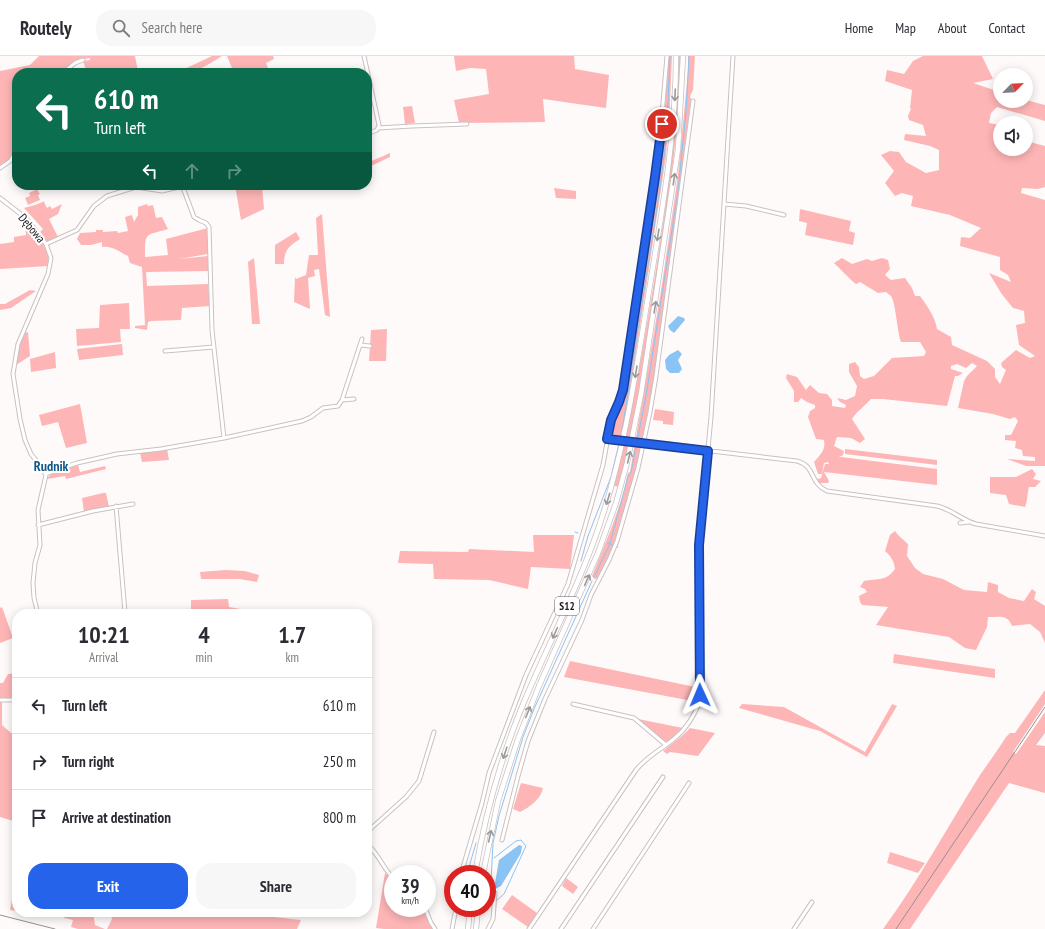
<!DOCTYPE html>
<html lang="en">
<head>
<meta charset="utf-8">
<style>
	:root { --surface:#fff; --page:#f7f7f7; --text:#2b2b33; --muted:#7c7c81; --line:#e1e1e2; --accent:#2563eb }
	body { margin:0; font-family:"PT Sans Narrow",sans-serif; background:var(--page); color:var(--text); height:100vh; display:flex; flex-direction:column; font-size:15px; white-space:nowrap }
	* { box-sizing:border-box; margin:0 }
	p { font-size:13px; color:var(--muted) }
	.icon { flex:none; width:22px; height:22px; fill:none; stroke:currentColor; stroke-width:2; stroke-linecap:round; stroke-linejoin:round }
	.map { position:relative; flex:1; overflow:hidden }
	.side { position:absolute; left:12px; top:553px; width:360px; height:308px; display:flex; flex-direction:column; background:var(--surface); border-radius:16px; box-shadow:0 2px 10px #0003 }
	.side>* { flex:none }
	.guide { position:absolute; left:12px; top:12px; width:360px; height:122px; border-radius:16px; box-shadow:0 2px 10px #0003; background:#0b6e4f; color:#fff; overflow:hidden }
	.needle { width:26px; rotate:65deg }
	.tools { position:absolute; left:993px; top:12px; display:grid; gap:8px }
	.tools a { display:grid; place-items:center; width:40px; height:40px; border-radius:50%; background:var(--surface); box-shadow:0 2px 10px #0003; font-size:20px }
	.speed { position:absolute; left:384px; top:809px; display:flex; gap:8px; font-size:20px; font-weight:700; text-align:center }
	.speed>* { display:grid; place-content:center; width:52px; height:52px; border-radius:50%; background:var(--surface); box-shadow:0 2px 10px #0003; line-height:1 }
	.speed small { font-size:10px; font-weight:400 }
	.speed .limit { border:6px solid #d22; background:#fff; color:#111 }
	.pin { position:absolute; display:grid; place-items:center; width:34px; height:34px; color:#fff; margin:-17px; border:2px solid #fff; border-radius:50%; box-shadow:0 1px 4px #0007 }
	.me { position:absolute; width:44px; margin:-22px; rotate:359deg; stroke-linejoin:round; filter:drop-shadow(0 0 3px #0008) }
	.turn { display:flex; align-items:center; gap:14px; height:84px; padding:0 16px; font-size:18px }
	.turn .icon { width:52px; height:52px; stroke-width:2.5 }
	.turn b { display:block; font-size:28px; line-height:34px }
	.lanes { display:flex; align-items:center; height:38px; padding:0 16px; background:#0003; justify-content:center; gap:20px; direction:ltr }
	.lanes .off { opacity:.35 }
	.eta { display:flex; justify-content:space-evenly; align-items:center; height:68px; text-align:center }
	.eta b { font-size:24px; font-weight:700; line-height:28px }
	.cta { display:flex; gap:8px; margin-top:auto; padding:8px 16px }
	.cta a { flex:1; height:46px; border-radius:16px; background:var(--accent); color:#fff; font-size:16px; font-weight:700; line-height:46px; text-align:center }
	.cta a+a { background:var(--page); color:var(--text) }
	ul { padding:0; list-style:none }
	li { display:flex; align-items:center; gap:12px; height:56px; padding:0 16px; border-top:1px solid var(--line) }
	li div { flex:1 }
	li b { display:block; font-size:15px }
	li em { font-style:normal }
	header { display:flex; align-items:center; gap:24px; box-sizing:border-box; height:56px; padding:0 20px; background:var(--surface); border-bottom:1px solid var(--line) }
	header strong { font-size:19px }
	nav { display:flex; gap:22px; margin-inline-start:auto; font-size:14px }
	.search { width:280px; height:36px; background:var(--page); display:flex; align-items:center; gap:10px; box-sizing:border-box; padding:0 14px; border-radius:16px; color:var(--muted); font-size:15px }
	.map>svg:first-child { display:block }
	.green { fill:#feb5b6 }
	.water { fill:#8ac4f4 }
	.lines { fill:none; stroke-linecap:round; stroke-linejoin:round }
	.stream { stroke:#8ac4f4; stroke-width:1 }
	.minor-casing { stroke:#cac1c1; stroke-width:5 }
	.highway-casing { stroke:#cac1c1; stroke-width:6 }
	.minor { stroke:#fff; stroke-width:3 }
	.highway { stroke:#fff; stroke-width:4.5 }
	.rail { stroke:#969191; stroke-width:1 }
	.minor-bridge-casing { stroke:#cac1c1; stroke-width:5; stroke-linecap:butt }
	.minor-bridge { stroke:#fff; stroke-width:3 }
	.oneway { stroke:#9a9898 }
	.route-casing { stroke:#184099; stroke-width:10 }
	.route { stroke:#2563eb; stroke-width:7 }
	.labels { text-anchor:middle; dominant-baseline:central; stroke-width:4; stroke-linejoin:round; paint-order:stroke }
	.shield { fill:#fff; stroke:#625f5f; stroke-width:1 }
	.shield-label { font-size:11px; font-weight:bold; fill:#1e1a1a }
	.street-label { font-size:12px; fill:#1e1a1a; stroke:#fff }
	.quarter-label { font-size:14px; font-weight:bold; fill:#115886; stroke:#fff }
</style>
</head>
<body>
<header>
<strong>Routely</strong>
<div class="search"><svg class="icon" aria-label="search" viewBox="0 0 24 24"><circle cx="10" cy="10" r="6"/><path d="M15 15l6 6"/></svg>Search here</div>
<nav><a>Home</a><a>Map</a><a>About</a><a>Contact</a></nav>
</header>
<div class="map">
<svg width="1045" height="873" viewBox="0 0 1045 873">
	<rect width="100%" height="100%" fill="#fffafa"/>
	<path class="green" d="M39 0H135L138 15 144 17H87L83 5 90 4V2C75 4 73 8 63 17H17V94L13 100 0 112V15L30 9Z
		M212 0H222L209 8 192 17H173H176Z
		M227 0H273L274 3 266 7 270 17H234Z
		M454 0H574L575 13 609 19 606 52 543 43 545 66 459 67 454 44 489 38 486 13 470 12 456 15Z
		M668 0H672L669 70 667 71 665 70 664 67Z
		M679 0H681L678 62 671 125 647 291 632 377 619 431 614 430C627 380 636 330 645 279 661 186 676 94 679 0Z
		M688 0H695L693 34 690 40 691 43 674 175 654 323 645 372 638 411 614 491 599 522 595 523 592 520 611 473 624 436 628 417 630 416 661 235 678 119 688 16Z
		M923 0H982L993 23 973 27 1000 36V45L1026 44 1045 49V65L997 51 991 57 989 67 1000 69V93H1026V84V85L1045 90V131L1038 133 1022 132 1021 137 1045 144V410H1026L1007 403 1035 405V401L1023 400 1022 394 1015 392 1016 385 1005 384V379H1011L1018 365 1015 361 1010 363 993 358 958 352 964 325 967 320 977 310 972 307 966 312 957 308 951 310V313L963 317 958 320H955L947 350 883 343H871C865 350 857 355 852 363L865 383 860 387 851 382 837 381 834 390 844 395 843 399 838 402 841 401 937 413V429L824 416 829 425 828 427H817L815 424 821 422 825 408H829L828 406 824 407 822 418H818L814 406C820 399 826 394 824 384L816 383 808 361 810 355 815 352V349L807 346 801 342 798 346H794V335L786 322 787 318 797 321 806 334 810 329 819 337 827 338 832 344V350L845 352 846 349 840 346 837 342 846 344 855 340 857 330 849 316V308L855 306 859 311 860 320 864 323 874 320 892 302 924 300 926 296 920 286H901C897 275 896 248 891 240 890 239 888 238 886 236L878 237 860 226 856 228C853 226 836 209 834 207L842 202 852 208 867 203 872 205 882 202 888 204 890 213 885 219 891 224 905 222 912 232 915 240H920C927 250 935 260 937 273L951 281 952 289 987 305 995 313V321L1000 328 1006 314 1002 311 1001 307 1016 294 1030 302 1035 300 1019 289 1016 269 1025 267 1024 255 1013 252 1001 237 989 217 1011 226 1008 219 1000 214V201L960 190 961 181 970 182 981 172 950 159 911 150 913 140 902 137 895 140 885 127 894 115 881 99 890 95 899 96 906 106 926 117 939 114V94L930 90 904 84 905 78 926 80 923 69 909 64 908 60 911 53 910 52 912 34 885 25 887 14 904 18 913 5Z
		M412 50 415 67 405 68 403 51Z
		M665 73 668 74 666 100 632 324 621 382H612L610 380 611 368 622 343 635 268 636 267 637 262 636 261 658 115 663 75Z
		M390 97V101L367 112V107Z
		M128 129H183C175 131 166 135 158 134 146 132 141 130 129 131Z
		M235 129H262L264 153 241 164Z
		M554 132 576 135V143L556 142Z
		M37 133 40 138 38 139 40 144 28 149 25 142 30 140 29 137Z
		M45 145 44 146 47 152 50 150 52 153 62 148 58 158 49 163 58 181 47 186 40 176 43 173 24 152 35 149Z
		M147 148 148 150 153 149 156 162 162 161 168 173C145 180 145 175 145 201L168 199 166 183 208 172V198L179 203 208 200V215L146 216 147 230 208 228 210 250 182 252 181 264 151 265 148 266 147 274 135 272V270L145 269 142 211 130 207 128 200C120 196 111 189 102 191V186L91 189H81L77 183 80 177 96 176V174H103V176L117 175 118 177 128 175 125 161 132 159 134 166 138 159V151Z
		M800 153 851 165 849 175 855 177 853 189 805 179 807 167 799 165Z
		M322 158 330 261 325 259 319 213 314 214 315 220 308 222 310 253 294 246 295 221 296 223 306 219 309 199H318L316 162Z
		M25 167C36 179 51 191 48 210L0 213V188L14 186V181L26 179Z
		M296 176 300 183C289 190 284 194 284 208H275V189Z
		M254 202 260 268H252L248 206Z
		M30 234 36 235 11 252 0 254V248H5Z
		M129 247 130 273H120L121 286 77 290 76 273 99 272 100 249Z
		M387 273 386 305H369L371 274Z
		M28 276 30 300 16 309C17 297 20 287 24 277Z
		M122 288 123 299 79 304 77 293Z
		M55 296 56 312 31 316 30 303Z
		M80 348 87 387 66 392 58 366 42 370 39 359Z
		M655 353 674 356 673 369 663 368V365L653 364Z
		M167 393 169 404 142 406 140 397Z
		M845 393 937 404V409L845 398Z
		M78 409 80 416 105 410 106 413 66 423 65 420 47 423C52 413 68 412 78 409Z
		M1032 413 1036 418 1033 423 1041 425 1035 431H1029C1027 438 1028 444 1025 451L1009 448 1006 439 990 437V421H1016Z
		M103 437H106L109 451 84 456 82 442Z
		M895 475 899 480 908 488 907 500 915 512 923 518 943 523 964 534 987 536 988 526 998 529V536L1009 542 1024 545 1032 533 1036 536 1034 543 1045 550V587L1040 576 1030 568 1012 570C1008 558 998 561 988 561L987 571 976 594 965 592 949 581 876 569 888 551 862 549 860 546 859 540 867 536 865 533 860 531 864 525C879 522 885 526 895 513 894 505 891 500 885 495L890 479Z
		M533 479H574L570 513 531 511 528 533 489 524 434 523 433 508 398 507 400 495 468 496 469 493 534 496Z
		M226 514 245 515 259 519 257 526 239 523H201L200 516Z
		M228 543 229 551 257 556 256 558 191 554V544Z
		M2 551 13 582 0 587V552Z
		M894 598 995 613V622L893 607Z
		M570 605 700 632 698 646 564 621Z
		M17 617 14 645 2 646V669L17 682V766L0 761V627H3L8 618Z
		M1045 634V648L1013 696 1016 698 1045 656V677L1036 689 1045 690V737L1009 727 910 873H883C919 824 948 770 980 719 989 706 998 694 1006 681L1010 677H1015Z
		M742 648 784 651 865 696 891 650 892 648 897 650 867 701 820 675 739 652Z
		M638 663 683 672 679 677 665 687Z
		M690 672 715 677 698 700 670 696 667 698 663 695 683 679Z
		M521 727 543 732C541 743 530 751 520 756L513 753Z
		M890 796 925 807 918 817 887 807Z
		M17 817V855L10 854Z
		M385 817 393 825V852H422L433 873H384L376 872Z
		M566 822 578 831 573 838 562 830Z
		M512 839 537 857 528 871 502 853Z
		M66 856H93L95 869 105 873H78L71 871 73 864 64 862Z
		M110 856H229L301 864 297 873H107L112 863Z"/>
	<path class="water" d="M678 260 684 262 685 264 674 277 670 274 668 270Z
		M678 294 682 298 678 304 682 313 679 317H670L666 313 665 304 669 299Z
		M519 789 522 790 521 797 501 830 495 833V827L499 804Z"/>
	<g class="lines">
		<path class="stream" d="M667 69 670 0
			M575 476 578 477
			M608 487 613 489
			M617 491H618
			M581 505 588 480 611 421 622 375 660 133 667 75
			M594 521 610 488 628 420 631 416 646 340 678 136 686 55 689 0
			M494 802 516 785 521 784 526 790 504 838 496 845
			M467 818 476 787
			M491 826 493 787 499 760 523 681 534 653 592 525
			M446 844H453
			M487 848 492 847"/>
		<g class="minor-casing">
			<path id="minor" d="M364 0 379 69 377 74 367 78
				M63 17 75 7 83 4
				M378 72 412 70 467 68
				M0 112 10 105 17 94
				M182 129 194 161 199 164 206 167 209 171 212 274 224 382
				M0 142 27 163 46 188 51 202 48 218 18 288 13 318 20 363 25 384 31 398 42 412 46 419 38 454 40 489 35 507 33 527 34 542 38 558
				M724 148 746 150 784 159
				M46 188 77 174 94 150 107 140 136 131 162 135 188 129
				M360 289 370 290
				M165 295 214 291
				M342 344 354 343
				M607 383 618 385
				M652 388 797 405C816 410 809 427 827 435L937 450C951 453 962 464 976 468L1045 480
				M45 418 77 407 117 398 161 393 224 382 302 365 311 361 323 352 338 350 342 344 362 283
				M960 467 969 466
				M38 469 93 455 133 448
				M114 558 125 556 116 450
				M0 644H17
				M15 644 17 633
				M573 648 634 662 666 689
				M367 776 406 741 419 725 434 676
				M502 784 518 720 528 685 545 643 582 564 591 539 609 504 617 485 638 412 650 356 656 320 693 45
				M367 788C378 797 383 812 393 822
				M461 818 482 747 489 717 526 619 568 528 603 409 611 364 622 338 659 94 667 0
				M425 852 431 867 435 873
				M452 873 456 852
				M488 873 493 863 495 837
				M529 873 636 714C647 700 662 693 675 682 686 673 695 658 700 645L699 489 711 361 733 0
				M561 873 663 721
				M593 873 689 727
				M794 873 812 846"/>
		</g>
		<g class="highway-casing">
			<path id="highway" d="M475 818C485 759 501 701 524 646 547 591 575 538 595 482 623 404 635 323 648 241 661 161 676 81 676 0
				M483 818 498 745 518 683 539 630 598 497 616 447 627 407 641 338 678 93 683 0
				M468 873 470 852
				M476 873 478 852"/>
		</g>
		<use href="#minor" class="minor"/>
		<use href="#highway" class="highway"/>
		<path class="rail" d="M0 859 55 873
			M896 873 1045 651"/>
		<g class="minor-bridge-casing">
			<path id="minor-bridge" d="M618 385 652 388"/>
		</g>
		<use href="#minor-bridge" class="minor-bridge"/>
	</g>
	<defs><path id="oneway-shaft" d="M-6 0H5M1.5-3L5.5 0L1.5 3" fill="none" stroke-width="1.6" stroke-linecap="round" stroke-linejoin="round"/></defs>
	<g class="oneway">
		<use href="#oneway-shaft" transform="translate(675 39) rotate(93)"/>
		<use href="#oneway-shaft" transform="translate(674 123) rotate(-82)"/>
		<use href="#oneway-shaft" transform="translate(658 179) rotate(99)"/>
		<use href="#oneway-shaft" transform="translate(655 251) rotate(-81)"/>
		<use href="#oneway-shaft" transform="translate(636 316) rotate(99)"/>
		<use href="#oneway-shaft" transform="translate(629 401) rotate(-77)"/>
		<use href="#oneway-shaft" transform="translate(608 443) rotate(107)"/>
		<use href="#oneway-shaft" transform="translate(587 524) rotate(-66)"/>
		<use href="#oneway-shaft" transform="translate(555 577) rotate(114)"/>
		<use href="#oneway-shaft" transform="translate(528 656) rotate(-68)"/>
		<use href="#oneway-shaft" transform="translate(505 697) rotate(108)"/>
		<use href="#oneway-shaft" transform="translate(490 780) rotate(-77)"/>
	</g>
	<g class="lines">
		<g class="route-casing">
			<path id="route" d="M662 68 655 121 623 334 619 346 611 364 607 383 708 395 699 489 700 639"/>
		</g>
		<use href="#route" class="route"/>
	</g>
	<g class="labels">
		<rect class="shield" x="555" y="541" width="24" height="18" rx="3"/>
		<g class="shield-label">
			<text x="567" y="550">S12</text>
		</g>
		<g class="street-label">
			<text transform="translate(32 172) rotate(50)">Dębowa</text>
		</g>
		<g class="quarter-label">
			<text x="51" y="410">Rudnik</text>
		</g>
	</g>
</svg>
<div class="tools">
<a><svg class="needle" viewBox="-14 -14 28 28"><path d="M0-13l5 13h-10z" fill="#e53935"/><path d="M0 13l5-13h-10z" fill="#7c7c81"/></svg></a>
<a><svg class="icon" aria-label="sound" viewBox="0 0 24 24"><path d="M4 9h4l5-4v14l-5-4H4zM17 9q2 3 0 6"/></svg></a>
</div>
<div class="speed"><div>39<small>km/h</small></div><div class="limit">40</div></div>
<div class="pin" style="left:662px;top:68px;background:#d93025"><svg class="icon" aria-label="arrive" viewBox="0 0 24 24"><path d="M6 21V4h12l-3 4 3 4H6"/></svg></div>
<svg class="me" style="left:700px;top:639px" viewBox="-20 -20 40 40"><path d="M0-17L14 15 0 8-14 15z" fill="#2563eb" stroke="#fff" stroke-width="4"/></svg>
<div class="guide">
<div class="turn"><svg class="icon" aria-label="left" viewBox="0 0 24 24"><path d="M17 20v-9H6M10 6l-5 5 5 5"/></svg><div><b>610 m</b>Turn left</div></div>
<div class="lanes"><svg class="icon" aria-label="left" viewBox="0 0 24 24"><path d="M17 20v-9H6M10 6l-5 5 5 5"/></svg><svg class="icon off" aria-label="ahead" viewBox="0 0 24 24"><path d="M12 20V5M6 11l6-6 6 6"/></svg><svg class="icon off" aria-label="right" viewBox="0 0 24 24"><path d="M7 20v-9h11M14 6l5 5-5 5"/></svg></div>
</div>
<section class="side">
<div class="eta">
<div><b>10:21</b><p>Arrival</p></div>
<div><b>4</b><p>min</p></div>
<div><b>1.7</b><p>km</p></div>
</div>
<ul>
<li><svg class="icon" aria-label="left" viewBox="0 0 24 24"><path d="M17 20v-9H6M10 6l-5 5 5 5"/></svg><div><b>Turn left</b></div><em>610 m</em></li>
<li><svg class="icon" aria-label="right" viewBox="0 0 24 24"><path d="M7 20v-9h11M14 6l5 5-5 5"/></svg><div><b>Turn right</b></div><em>250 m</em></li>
<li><svg class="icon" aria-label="arrive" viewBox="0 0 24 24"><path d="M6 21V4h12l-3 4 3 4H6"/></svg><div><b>Arrive at destination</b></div><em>800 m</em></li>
</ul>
<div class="cta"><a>Exit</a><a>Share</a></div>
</section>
</div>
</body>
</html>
